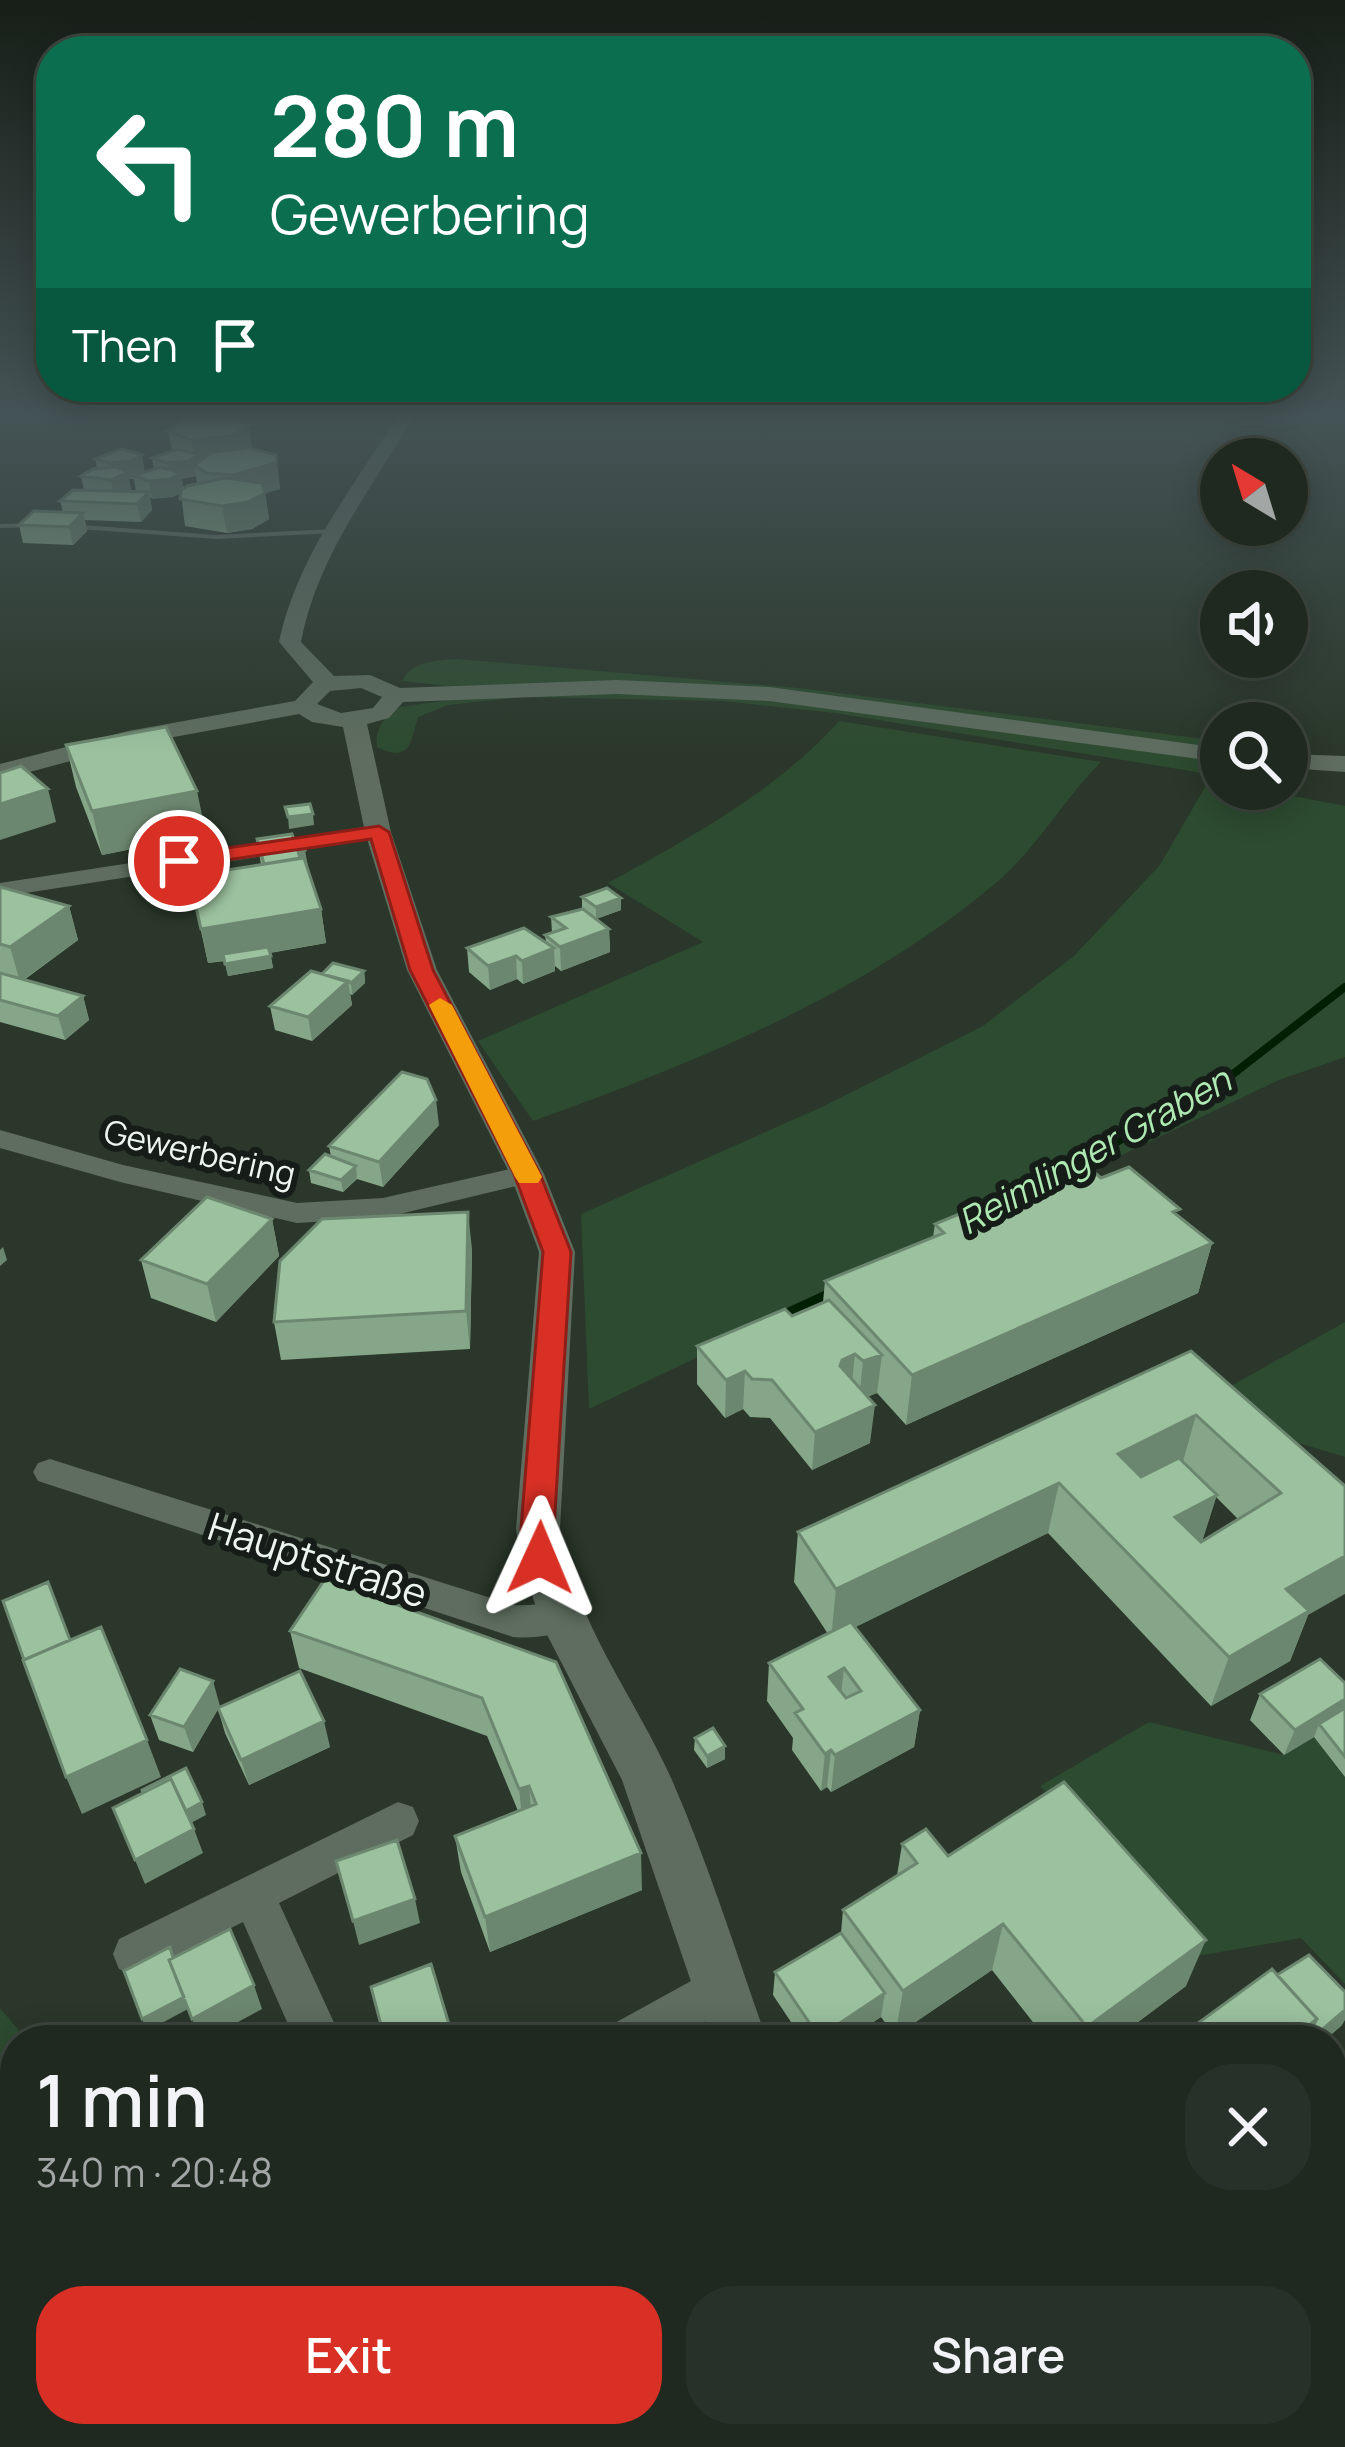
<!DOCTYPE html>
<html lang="en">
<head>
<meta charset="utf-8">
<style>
	:root { --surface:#202920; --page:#283129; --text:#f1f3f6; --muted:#a2a6a5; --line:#3d453e; --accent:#d93025 }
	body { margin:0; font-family:Manrope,sans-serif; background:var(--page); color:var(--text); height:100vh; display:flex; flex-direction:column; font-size:45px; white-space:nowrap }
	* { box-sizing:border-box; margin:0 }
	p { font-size:39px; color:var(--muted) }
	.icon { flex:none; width:66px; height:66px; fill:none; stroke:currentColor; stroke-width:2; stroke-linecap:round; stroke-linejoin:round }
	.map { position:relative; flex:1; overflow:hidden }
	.details { position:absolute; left:0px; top:2025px; width:1347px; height:423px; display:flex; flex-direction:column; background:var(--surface); border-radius:48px 48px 0 0; box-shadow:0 6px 30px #0003,0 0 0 3px var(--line) }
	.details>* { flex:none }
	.guide { position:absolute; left:36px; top:36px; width:1275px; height:366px; border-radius:48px; box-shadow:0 6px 30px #0003,0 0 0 3px var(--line); background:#0b6e4f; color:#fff; overflow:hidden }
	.needle { width:78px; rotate:322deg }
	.buttons { position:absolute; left:1200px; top:438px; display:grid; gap:24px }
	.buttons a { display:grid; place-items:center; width:108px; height:108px; border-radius:50%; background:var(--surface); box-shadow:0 6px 30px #0003,0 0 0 3px var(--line); font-size:60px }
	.pin { position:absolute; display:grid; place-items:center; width:102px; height:102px; color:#fff; margin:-51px; border:6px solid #fff; border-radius:50%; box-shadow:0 3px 12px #0007 }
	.me { position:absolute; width:132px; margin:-66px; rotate:1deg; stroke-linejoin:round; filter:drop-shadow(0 0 9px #0008) }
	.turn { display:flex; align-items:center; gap:42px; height:252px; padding:0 36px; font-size:54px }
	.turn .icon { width:156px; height:156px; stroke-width:2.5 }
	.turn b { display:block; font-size:84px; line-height:102px }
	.then { display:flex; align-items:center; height:114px; padding:0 36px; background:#0003; gap:24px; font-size:45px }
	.round { display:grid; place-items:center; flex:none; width:126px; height:126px; border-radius:48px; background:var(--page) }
	.headline { display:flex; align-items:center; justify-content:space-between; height:204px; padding:0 36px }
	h1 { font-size:72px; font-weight:600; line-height:90px }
	.primary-button { display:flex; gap:24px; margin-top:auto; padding:24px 36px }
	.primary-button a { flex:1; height:138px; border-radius:48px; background:var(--accent); color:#fff; font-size:48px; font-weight:600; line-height:138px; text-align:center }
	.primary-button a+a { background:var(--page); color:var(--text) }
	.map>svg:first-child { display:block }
	.green { fill:#2d4b30 }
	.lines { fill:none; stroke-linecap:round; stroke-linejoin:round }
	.stream-far1 { stroke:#002004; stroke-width:8 }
	.stream { stroke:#002004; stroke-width:9 }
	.lane { fill:#5e6d5f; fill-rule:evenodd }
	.street { fill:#5e6d5f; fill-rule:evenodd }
	.secondary { fill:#5e6d5f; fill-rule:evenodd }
	.wall { fill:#85a688; fill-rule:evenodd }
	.shaded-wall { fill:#6c876f }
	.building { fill:#9bc19e; stroke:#6c876f; stroke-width:3; fill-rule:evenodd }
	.route { fill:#d93025; stroke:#8d1f18; stroke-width:3 }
	.slow { fill:#f59e0b }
	.labels { text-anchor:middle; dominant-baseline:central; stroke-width:12; stroke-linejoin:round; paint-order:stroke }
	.street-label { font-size:33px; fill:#edf6ee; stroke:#161c17 }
	.water-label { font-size:36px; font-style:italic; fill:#aee8b2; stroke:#161c17 }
	.near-street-label { font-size:39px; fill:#edf6ee; stroke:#161c17 }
</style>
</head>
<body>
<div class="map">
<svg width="1345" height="2447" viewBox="0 0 1345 2447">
	<rect width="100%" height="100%" fill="#2a372a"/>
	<path class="green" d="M457 659 799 688 1221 741V749L611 682 448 686 402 681C410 662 437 660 457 659Z
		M500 693 707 695 795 703 1221 759V776L835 713 722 701 521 697 448 705 418 717C411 738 412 765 377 747 374 729 385 715 400 707Z
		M839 721 1101 762C1064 799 1037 848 998 881 864 995 697 1062 533 1121L478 1041 703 942 608 883C692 836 774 793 839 721Z
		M1209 780 1221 782V789H1257L1345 806V1057L1279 1080 589 1409 581 1214 824 1106 983 1026 1074 956 1160 865Z
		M1345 1322V1457L1279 1437 1213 1396Z
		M1149 1722 1284 1755 1314 1737 1345 1777V1984L1301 1938 1192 1957 1040 1786Z
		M0 2008 27 2040H15V2433H52L31 2447H0Z
		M1345 2050V2380L1332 2365V2061Z"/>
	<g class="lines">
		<path class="stream-far1" d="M1197 1096 1224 1081 1345 987"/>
		<path class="stream" d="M996 1210 1202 1093
			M780 1316 830 1293"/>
		<path class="lane" d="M42 523 43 525 39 527 0 528V524Z
			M69 524 216 535 335 529 339 531 335 533 216 539 66 528 65 526Z"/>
		<path class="street" d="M378 825 389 832 386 837 0 897V883Z
			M0 1130 123 1165 297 1203 383 1198 527 1165 542 1174 537 1181 383 1218 297 1223 120 1182 0 1148Z
			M50 1459 513 1605C534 1607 555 1599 574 1606L580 1617 574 1628C553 1635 536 1639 513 1637L38 1481 33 1472 38 1463Z
			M398 1802 413 1807 419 1821 413 1835 279 1903 342 2040H295L243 1922 135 1976 119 1969 113 1954 119 1939Z
			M720 1965 736 1971 743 1987 736 2003 673 2040H606L613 2024Z"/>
		<path class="secondary" d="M401 411H417C373 487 318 554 301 642L334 676 370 675 400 688 617 680 769 687 1221 748V762L769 701 617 694 403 702 389 718 367 724 391 832 437 970 544 1174 575 1252 560 1529C575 1623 634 1695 672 1780 709 1865 736 1953 767 2040H711L622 1780 543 1627 521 1563 516 1529 539 1252 510 1174 407 970 365 832 343 727 312 722 299 714 130 745 0 780V764L128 731 295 701 313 682 279 642C298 554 354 486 401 411ZM361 688 382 697 373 708 341 713 317 704 330 691Z
			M1287 754 1345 756V772L1287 768Z
			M865 2433H931L937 2447H870Z"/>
	</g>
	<path class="wall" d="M168 431 276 455 280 489 265 493 269 519 252 529 227 533 185 526 181 493 173 497 150 498 152 510 141 522 85 520 87 531 73 545 23 543 19 525 63 512 60 501 84 490 81 476 97 468 95 459 145 472 154 469 152 458 172 451ZM196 476 197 484 183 488 182 479ZM129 479H134L136 492 127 491 131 490Z
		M66 745 206 834 102 855 76 787Z
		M257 839 309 872 321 909 326 943 270 953 273 968 228 976 225 961 208 963 189 876 261 865Z
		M0 887 69 906 78 940 24 980 83 996 89 1020 65 1040 0 1022Z
		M582 897 621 910 596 919 582 908Z
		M551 917 609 929 610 952 561 971 555 966V971L523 984 517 979 490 990 469 972 467 948 546 942 545 935 552 933Z
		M364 971 365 983 352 995 350 994 352 1005 312 1041 275 1030 270 1006 322 974Z
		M439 1125 383 1187 357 1179 343 1192 311 1183 309 1170 331 1157 329 1146Z
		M1101 1178 1212 1243 1198 1293 906 1425 877 1393 867 1397 870 1443 812 1470 770 1418 750 1417 743 1409 725 1418 697 1384V1346L792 1316 823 1302 825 1281 933 1237 935 1224 1004 1210Z
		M272 1219 279 1256 216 1322 151 1298 141 1260Z
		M472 1249 470 1349 281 1360 274 1322Z
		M1191 1351 1345 1486 1308 1615 1290 1661 1211 1706 1048 1533 855 1627 920 1710 914 1747 831 1792 827 1787 821 1791 792 1750 793 1738 767 1701 769 1663 828 1634 794 1582 798 1532ZM1216 1497 1238 1519 1202 1541Z
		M290 1631 556 1662 642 1890 490 1952 461 1872 455 1836 518 1811 487 1736 299 1668Z
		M1345 1683V1777L1314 1737 1284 1755 1250 1720 1260 1694Z
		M220 1706 219 1707 330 1747 249 1785 225 1733 218 1709 193 1752 159 1740 150 1715Z
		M695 1738 725 1759 707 1768 694 1750Z
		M902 1844 948 1856 1186 1986 1114 2040H1047L992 1970 895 2036 881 2017 846 2040H803L773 1995 775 1972 841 1933 843 1910 897 1876Z
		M1277 1975 1342 2025 1325 2040H1175Z
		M949 2433H1045L1019 2447H956Z"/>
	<path class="shaded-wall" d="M249 425 252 450 194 465 196 476 182 479 184 491 173 497 152 499 149 481 170 479 167 463 194 457 191 440Z
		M142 455 145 473 129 479 131 490 114 498 111 480 113 479 110 463Z
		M276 455 280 489 265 493 269 519 252 529 227 533 222 506 237 501 233 475Z
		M149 492 152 510 141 522 137 504Z
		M83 513 87 531 73 545 69 527Z
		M48 789 56 822 0 840V804Z
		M197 791 206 834 102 855 92 811Z
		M313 814 314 825 289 829 288 817Z
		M305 850 309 872 265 867 298 851Z
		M621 898V910L596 919V907Z
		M69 906 78 940 20 982 10 947Z
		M321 909 326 943 208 963 201 929Z
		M609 929 610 952 561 971 560 947Z
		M554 948 555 971 523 984 522 961Z
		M271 956 273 968 228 976 225 964Z
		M516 956 517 979 490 990 488 966Z
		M364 971 365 983 352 995 351 983Z
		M348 981 352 1005 312 1041 308 1017Z
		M83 996 89 1020 65 1040 58 1016Z
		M436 1100 439 1125 383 1187 379 1162Z
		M356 1166 357 1178 343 1192 341 1180Z
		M468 1212 472 1249 470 1349 466 1311Z
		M272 1219 279 1256 216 1322 207 1284Z
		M1212 1243 1198 1293 906 1425 912 1375Z
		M3 1247 7 1260 0 1266V1250Z
		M855 1354 851 1392 840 1366 842 1360Z
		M882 1355 877 1393 859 1399 863 1361Z
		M745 1371 743 1409 725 1418 726 1380Z
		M875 1405 870 1443 812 1470 815 1432Z
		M1196 1415 1182 1465 1105 1503 1118 1454Z
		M1059 1483 1048 1533 831 1639 836 1589Z
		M1217 1495 1201 1545 1175 1517Z
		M1345 1556V1594L1308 1615 1290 1661 1211 1706 1229 1657 1286 1589Z
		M844 1668 840 1706 829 1677Z
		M213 1681 220 1706 193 1752 184 1727Z
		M1345 1699V1716L1319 1724 1314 1737 1284 1755 1295 1730Z
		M920 1710 914 1747 831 1792 835 1755Z
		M324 1721 330 1747 249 1785 241 1760Z
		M147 1740 161 1777 82 1814 66 1777Z
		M725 1746V1759L707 1768V1756Z
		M831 1750 827 1787 821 1791 825 1754Z
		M529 1786 532 1822 523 1826 519 1789Z
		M202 1802 206 1815 189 1824 185 1811Z
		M194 1829 203 1853 145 1884 135 1860Z
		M641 1853 642 1890 490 1952 485 1917Z
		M415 1899 420 1923 359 1945 353 1921Z
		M1003 1924 992 1970 895 2036 903 1991Z
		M1206 1940 1186 1986 1114 2040H1082L1087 2027Z
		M170 1947 188 2009 147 2031 142 2019Z
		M254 1985 262 2009 205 2040H201L192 2019Z
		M885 1993 881 2017 846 2040H819V2037Z
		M1345 2010V2020L1342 2025 1325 2040H1313L1316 2035Z
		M1317 2019 1305 2040H1289Z
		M451 2031 453 2040H428Z
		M597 2433H674L634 2447H557Z
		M1007 2433H1045L1019 2447H981Z"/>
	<path class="building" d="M232 417 249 425 232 436 191 440 168 431 185 419Z
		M249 448 276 455V463L233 475 206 473 194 465 212 452Z
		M122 449 142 455 131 461 110 463 95 459Z
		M178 449 198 455 188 461 167 463 152 458Z
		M116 467 128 472 111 480 81 476 93 469Z
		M160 467 181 473 170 479 149 481 133 476Z
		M226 478 262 483 265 493 248 502 222 506 180 499 181 490 187 486Z
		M73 490 149 492 137 504 60 501Z
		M34 511 83 513 69 527 19 525Z
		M166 727 197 791 92 811 66 745Z
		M21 766 48 789 0 804V773Z
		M310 804 313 814 288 817 285 807Z
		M292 834 296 844 303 843 305 850 298 851 300 858 264 864 257 839Z
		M304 858 321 909 201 929 189 876Z
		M0 887 69 906 10 947 0 944Z
		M607 888 621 898 596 907 582 897Z
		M583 909 609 929 560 947 545 935 566 928 551 917Z
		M524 928 554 948 522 961 516 956 488 966 467 948Z
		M268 947 271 956 225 964 223 954Z
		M333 963 364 971 351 983 322 974Z
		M311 971 348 981 308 1017 270 1006Z
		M0 973 83 996 58 1016 0 1000Z
		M402 1072 427 1079 436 1100 379 1162 329 1146Z
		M325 1154 356 1166 341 1180 309 1170Z
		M1129 1167 1180 1209 1173 1212 1212 1243 912 1375 825 1281 944 1233 935 1224 993 1200 1004 1210 1094 1172 1101 1178Z
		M207 1197 272 1219 207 1284 141 1260Z
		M468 1212 466 1311 274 1322 280 1261 322 1219Z
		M829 1300 882 1355 863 1361 855 1354 842 1360 840 1366 875 1405 815 1432 772 1380 752 1379 745 1371 726 1380 697 1346 785 1309 792 1316Z
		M1191 1351 1345 1486V1556L1286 1589 1309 1611 1229 1657 1059 1483 836 1589 798 1532ZM1196 1415 1281 1493 1201 1542 1175 1517 1217 1495 1179 1458 1141 1477 1118 1454Z
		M325 1579 556 1662 641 1853 485 1917 455 1836 536 1804 529 1786 519 1789 482 1698 290 1631Z
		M48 1582 70 1640 24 1660 3 1601Z
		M851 1622 920 1710 835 1755 831 1750 825 1754 795 1713 803 1709 769 1663ZM844 1668 861 1691 846 1698 829 1677Z
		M101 1627 147 1740 66 1777 23 1660Z
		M1320 1659 1345 1683V1699L1295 1730 1260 1694Z
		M180 1669 213 1681 184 1727 150 1715Z
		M300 1671 324 1721 241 1760 218 1708Z
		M1345 1708V1757L1319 1724Z
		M713 1728 725 1746 707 1756 695 1738Z
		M186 1768 202 1802 186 1811 171 1779 143 1793 142 1790Z
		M171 1779 194 1829 135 1860 113 1808Z
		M1064 1782 1206 1940 1087 2027 1003 1924 903 1991 843 1910 917 1863 902 1844 926 1829 948 1856Z
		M397 1840 415 1899 353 1921 336 1861Z
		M230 1929 254 1985 192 2019 169 1960Z
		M841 1933 885 1993 819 2037 775 1972Z
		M170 1947 173 1958 169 1960 184 1997 142 2019 124 1971Z
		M1309 1955 1345 1992V2010L1316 2035 1311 2029 1317 2019 1277 1975Z
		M431 1964 451 2031 428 2040H385L371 1987Z
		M1272 1969 1317 2019 1289 2040H1175Z
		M306 2433H443L450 2447H286Z
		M532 2433H597L557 2447H535Z
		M971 2433H1007L981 2447H978Z"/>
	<linearGradient id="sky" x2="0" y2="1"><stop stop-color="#171e17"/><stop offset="0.55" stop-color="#445355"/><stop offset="1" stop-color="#445355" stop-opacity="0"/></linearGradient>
	<rect width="1345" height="754" fill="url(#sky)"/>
	<path class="route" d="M379 826 389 832 433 970 540 1174 571 1252 554 1529 556 1558 551 1567 540 1571 528 1567 521 1529 543 1252 514 1174 410 970 371 839 179 867 168 861 179 855Z"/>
	<path class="slow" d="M440 998 452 1005 542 1177 538 1183H519L515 1177 429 1005Z"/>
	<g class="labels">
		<g class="street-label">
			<text transform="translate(200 1152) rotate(13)">Gewerbering</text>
		</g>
		<g class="water-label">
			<text transform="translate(1094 1150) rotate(-29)">Reimlinger Graben</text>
		</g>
		<g class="near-street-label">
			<text transform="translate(318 1559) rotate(18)">Hauptstraße</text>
		</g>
	</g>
</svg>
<div class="buttons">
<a><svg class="needle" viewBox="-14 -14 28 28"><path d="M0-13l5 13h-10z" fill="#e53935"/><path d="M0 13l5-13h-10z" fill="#a2a6a5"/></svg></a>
<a><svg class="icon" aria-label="sound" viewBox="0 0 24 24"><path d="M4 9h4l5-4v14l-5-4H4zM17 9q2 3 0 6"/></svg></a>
<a><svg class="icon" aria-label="search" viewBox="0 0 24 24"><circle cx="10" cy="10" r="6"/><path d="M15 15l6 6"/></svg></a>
</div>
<div class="pin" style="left:179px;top:861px;background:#d93025"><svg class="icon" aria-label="arrive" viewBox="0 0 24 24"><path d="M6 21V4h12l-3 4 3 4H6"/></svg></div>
<svg class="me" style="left:540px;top:1558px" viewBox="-20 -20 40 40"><path d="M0-17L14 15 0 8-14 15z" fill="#d93025" stroke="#fff" stroke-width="4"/></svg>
<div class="guide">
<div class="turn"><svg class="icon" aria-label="left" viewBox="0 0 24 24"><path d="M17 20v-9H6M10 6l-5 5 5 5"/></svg><div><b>280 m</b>Gewerbering</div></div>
<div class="then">Then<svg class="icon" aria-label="arrive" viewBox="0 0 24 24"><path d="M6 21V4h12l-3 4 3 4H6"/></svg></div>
</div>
<section class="details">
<div class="headline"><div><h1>1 min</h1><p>340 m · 20:48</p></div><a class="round"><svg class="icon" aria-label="close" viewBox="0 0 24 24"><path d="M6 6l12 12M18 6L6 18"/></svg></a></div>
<div class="primary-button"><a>Exit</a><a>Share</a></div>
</section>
</div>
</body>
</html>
